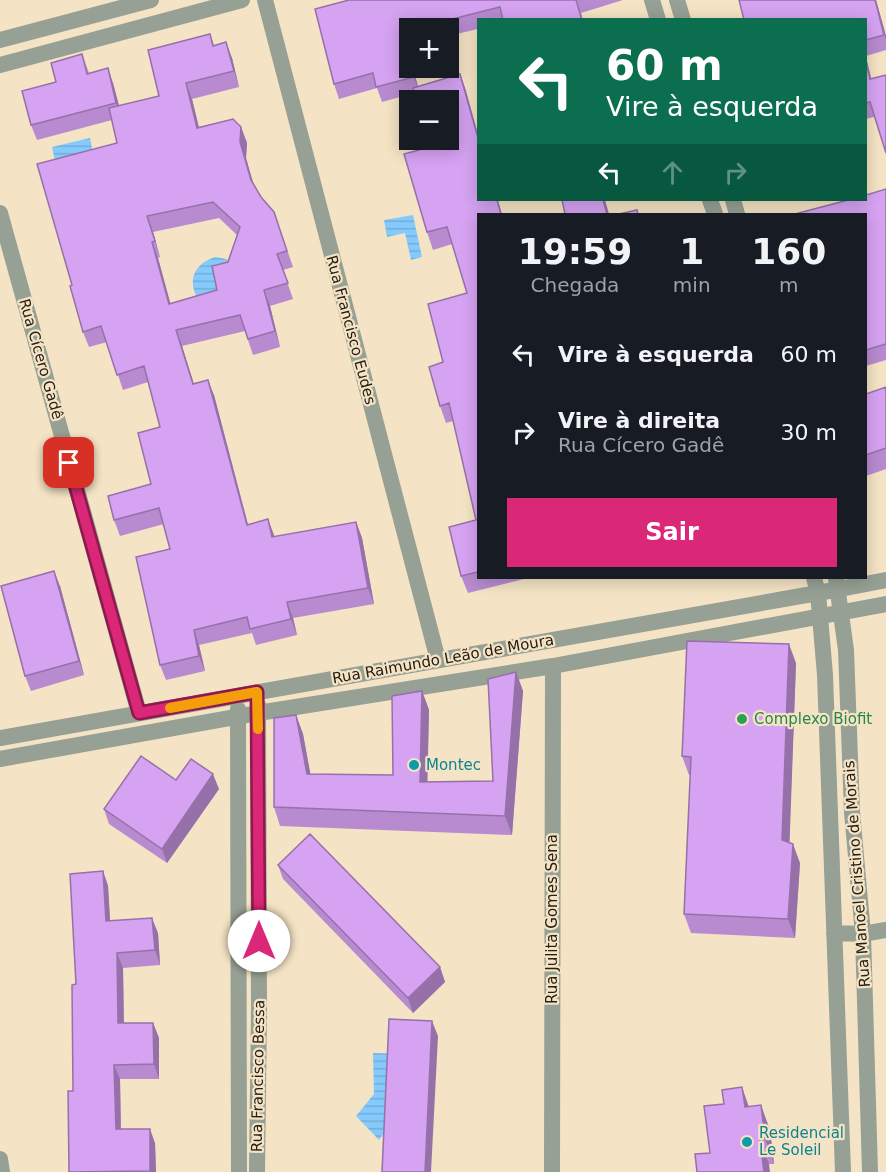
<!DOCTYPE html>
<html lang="pt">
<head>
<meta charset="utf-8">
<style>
	:root { --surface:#171b24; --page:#20242c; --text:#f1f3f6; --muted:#9ea1a6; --accent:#db2777 }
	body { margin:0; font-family:"DejaVu Sans",sans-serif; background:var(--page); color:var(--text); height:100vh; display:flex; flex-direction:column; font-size:22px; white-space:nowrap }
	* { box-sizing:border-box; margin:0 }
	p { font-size:20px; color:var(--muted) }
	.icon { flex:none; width:33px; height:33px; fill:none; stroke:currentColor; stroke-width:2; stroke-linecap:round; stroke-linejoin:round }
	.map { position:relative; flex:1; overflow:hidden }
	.details { position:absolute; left:477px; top:213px; width:390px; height:366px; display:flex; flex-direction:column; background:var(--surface); border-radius:0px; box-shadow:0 3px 15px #0003 }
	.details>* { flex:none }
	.top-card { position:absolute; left:477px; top:18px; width:390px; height:183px; border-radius:0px; box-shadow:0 3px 15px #0003; background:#0b6e4f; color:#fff; overflow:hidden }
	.controls { position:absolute; left:399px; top:18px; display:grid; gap:12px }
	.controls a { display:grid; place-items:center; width:60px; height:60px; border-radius:0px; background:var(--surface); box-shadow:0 3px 15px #0003; font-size:30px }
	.pin { position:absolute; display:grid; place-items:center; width:51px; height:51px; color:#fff; margin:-26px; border-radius:12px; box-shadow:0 3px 9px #0006 }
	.me { position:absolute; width:66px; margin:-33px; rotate:0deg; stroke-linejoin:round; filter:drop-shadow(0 0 4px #0008) }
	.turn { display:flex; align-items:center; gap:21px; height:126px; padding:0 30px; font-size:27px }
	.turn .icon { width:78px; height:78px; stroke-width:2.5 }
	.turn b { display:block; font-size:42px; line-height:51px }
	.lanes { display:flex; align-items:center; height:57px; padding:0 30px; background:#0003; justify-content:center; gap:30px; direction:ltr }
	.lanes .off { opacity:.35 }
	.eta { display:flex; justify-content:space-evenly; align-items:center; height:102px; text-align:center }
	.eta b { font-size:36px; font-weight:700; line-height:42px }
	.primary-button { display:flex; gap:12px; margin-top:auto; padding:12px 30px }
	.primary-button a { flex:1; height:69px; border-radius:0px; background:var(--accent); color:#fff; font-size:24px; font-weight:700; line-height:69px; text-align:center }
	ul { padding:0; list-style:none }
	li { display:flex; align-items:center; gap:18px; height:78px; padding:0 30px }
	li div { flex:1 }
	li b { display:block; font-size:22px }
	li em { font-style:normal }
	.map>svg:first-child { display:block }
	.water { fill:url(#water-rules) }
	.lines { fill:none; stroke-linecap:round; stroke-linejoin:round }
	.minor { stroke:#96a094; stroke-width:16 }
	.wall { fill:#b88bd0; fill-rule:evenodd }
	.shaded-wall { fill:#9671a9 }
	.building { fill:#d6a2f2; stroke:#9671a9; stroke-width:1.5; fill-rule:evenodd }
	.route-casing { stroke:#8e194d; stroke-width:15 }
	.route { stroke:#db2777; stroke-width:10 }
	.slow { stroke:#f59e0b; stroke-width:10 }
	.leisure-dot { fill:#2e9e5b; stroke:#f4e3c4; stroke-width:2 }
	.culture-dot { fill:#0f9aa8; stroke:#f4e3c4; stroke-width:2 }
	.labels { text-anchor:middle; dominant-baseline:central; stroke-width:4.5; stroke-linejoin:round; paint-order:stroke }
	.street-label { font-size:15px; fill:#262015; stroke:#f4e3c4 }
	.leisure-label { font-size:15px; fill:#27864d; stroke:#f4e3c4; text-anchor:start }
	.culture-label { font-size:15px; fill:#0d838f; stroke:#f4e3c4; text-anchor:start }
</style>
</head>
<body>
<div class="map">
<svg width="886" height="1172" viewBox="0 0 886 1172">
	<defs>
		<pattern id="water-rules" width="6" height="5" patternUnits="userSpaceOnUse" patternTransform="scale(1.5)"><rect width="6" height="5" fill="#85cafc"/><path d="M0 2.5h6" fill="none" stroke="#73add7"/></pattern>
	</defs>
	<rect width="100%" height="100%" fill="#f4e3c4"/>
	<path class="water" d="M90 138 93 153 55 161 52 147Z
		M413 215 422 257 411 260 405 233 387 237 384 220Z
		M215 257C234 259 234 265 243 282L200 302C186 283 193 264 215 257Z
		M373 1053 411 1054 414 1091 379 1140 356 1116 374 1094Z"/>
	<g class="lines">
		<path class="minor" d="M265 0 438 660
			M652 0 658 20
			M677 0 683 20
			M0 40 151 0
			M0 65 242 0
			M710 200 715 214
			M733 200 737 214
			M0 213 139 713
			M814 578 818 593 825 675 843 1172
			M836 578 846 650 852 812 863 934 870 1172
			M238 709 239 1172
			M0 738 818 593 886 580
			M0 759 258 713 553 666 886 604
			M834 933 863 934 886 930
			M0 1159 2 1172
			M257 1172 259 1009 258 705
			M552 1172 553 666"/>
	</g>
	<path class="wall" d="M349 0H623L581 13 583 20H478V29L448 36V28H410V46L408 47 410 53V68H413L418 86 460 74 466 91 478 200H498L502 214H478V578H528L468 593 461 576 476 520 453 421 446 423 440 406 443 362 467 293 452 244 433 250 427 232 430 147 414 93 382 102 377 88 339 99 334 84Z
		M739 0H876L886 36V50L866 56V20Z
		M210 34 214 45 232 58 239 87 192 99 199 128 241 127 247 143 246 158 253 184 261 197 274 212 293 267 283 270 293 299 270 306 280 347 253 355 245 331 182 346 193 384 214 395 248 524 274 537 356 522 362 538 374 604 293 618 297 635 256 645 252 633 199 645 205 671 166 680 160 665 170 549 164 524 120 536 114 520 151 484 160 427 148 382 123 390 107 342 89 347 83 332 72 285 117 143 112 120 37 140 31 125 56 82 82 54 89 73 113 83 119 106 159 96ZM219 218 237 235 217 290 170 304 158 258 160 257 153 232Z
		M866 57 871 79 874 117 866 119Z
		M886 189V360L866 366V214Z
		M886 387V469L866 476V394Z
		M60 586 84 675 31 691 25 676Z
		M796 663 789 843 800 863 795 938 691 933 684 914 691 775H689L682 756Z
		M516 672 523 691 512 835 280 826 274 807 296 715 303 734 310 774 393 775 422 691 429 710 427 782 493 781Z
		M176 780 219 789 167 863 109 824 104 809Z
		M278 865 440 967 445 982 413 1013 283 879Z
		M103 871 108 886 110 921 158 933 160 965 123 968 124 1023H153L159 1038V1079H120L121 1129 155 1143 156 1172H69L73 1091 76 984Z
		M749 1107 770 1130 774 1164H769L710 1153Z"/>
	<path class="shaded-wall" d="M875 0H876L886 36V40Z
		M402 32 410 53V60Z
		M226 42 232 58 239 87 234 71Z
		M866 57 875 94 866 62Z
		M108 68 113 83 122 117 116 103Z
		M411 68H413L419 92Z
		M460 74 466 91 478 134V138Z
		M186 83 192 99 203 144 197 128Z
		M241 127 247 143 246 158 257 196 251 180 240 142Z
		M603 200H605L609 214H607Z
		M147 216 153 232 160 257 155 241Z
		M152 242 158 258 175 320 169 304Z
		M264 290 270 306 280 347 275 331Z
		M176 330 182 346 199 400 193 384Z
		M208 380 214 395 252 541 247 525Z
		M268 519 274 535 278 553 272 537Z
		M356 522 362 538 374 604 368 588Z
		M54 571 60 586 84 675 79 661Z
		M287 602 293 618 297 635 291 619Z
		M194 630 199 645 205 671 199 656Z
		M789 644 796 663 789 859 782 840Z
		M516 672 523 691 512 835 505 816Z
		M422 691 429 710 427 800 420 782Z
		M296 715 303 734 314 793 307 774Z
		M213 774 219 789 167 863 162 849Z
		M793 844 800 863 795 938 788 919Z
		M103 871 108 886 111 936 106 921Z
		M152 918 158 933 160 965 155 950Z
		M117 953 123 968 124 1038 118 1023Z
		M440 967 445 982 413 1013 408 998Z
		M432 1021 438 1036 431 1172H425Z
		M153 1023 159 1038V1079L154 1064Z
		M114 1065 120 1079 121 1144 116 1129Z
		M742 1087 751 1113 745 1107Z
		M761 1105 770 1130 774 1164 765 1138Z
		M150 1129 155 1143 156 1172H151L150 1171Z
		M760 1139 769 1164 770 1172H764Z"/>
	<path class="building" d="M349 0H576L582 20H503L500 7 417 28H410V30L402 32 410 60V68H411L414 77 376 87 373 73 334 84 315 9Z
		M739 0H875L884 35 866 40V20H744Z
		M210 34 213 46 226 42 234 71 186 83 197 128 233 119 241 127 240 142 251 180 261 197 274 212 287 251 277 254 288 283 264 290 275 331 248 339 240 315 176 330 193 384 208 380 247 525 268 519 272 537 356 522 368 588 287 602 291 619 250 629 247 617 194 630 199 656 160 665 136 557 170 549 159 508 114 520 108 496 151 484 138 433 160 427 144 366 117 375 101 326 83 332 70 286 72 285 37 164 117 143 109 108 159 96 148 50ZM213 202 240 227 228 262 212 266 217 290 169 304 152 242 155 241 147 216Z
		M82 54 87 74 108 68 116 103 31 125 22 91 56 82 51 63Z
		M866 62 870 79 886 75V153L870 102 866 103Z
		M460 74 478 138V200H497L501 214H478V572L461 576 449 527 476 520 449 403 440 406 429 367 443 362 428 304 467 293 447 227 427 232 404 154 430 147 428 140H448V100H416L413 88Z
		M886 189V344L866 350V214H795L848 200H866V195Z
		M562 200H603L607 214H565Z
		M637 210 638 214H619Z
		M886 387V448L866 455V394Z
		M54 571 79 661 25 676 1 586Z
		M687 641 789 644 782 840 793 844 788 919 684 914 691 757 682 756Z
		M516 672 505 816 274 807V718L296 715 307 774 393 775 392 696 422 691 420 782 493 781 488 679Z
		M141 756 176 780 191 759 213 774 162 849 104 809Z
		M310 834 440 967 408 998 278 865Z
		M103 871 106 921 152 918 155 950 117 953 118 1023H153L154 1064 114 1065 116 1129H150V1171L69 1172 68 1091H73L72 985 76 984 70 874Z
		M389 1019 432 1021 425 1172H382Z
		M742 1087 745 1107 761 1105 765 1138 760 1139 764 1172H697L695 1154 710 1153 704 1106 724 1104 722 1090Z"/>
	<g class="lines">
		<g class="route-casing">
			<path id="route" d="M69 463 139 713 257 692 259 941"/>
		</g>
		<use href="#route" class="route"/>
		<path class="slow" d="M170 708 257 692 258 729"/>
	</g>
	<circle class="leisure-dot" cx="742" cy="719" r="6"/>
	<g class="culture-dot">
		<circle cx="414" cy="765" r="6"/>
		<circle cx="747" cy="1142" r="6"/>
	</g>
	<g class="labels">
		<g class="street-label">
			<text transform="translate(351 330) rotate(75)">Rua Francisco Eudes</text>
			<text transform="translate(41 359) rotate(74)">Rua Cícero Gadê</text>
			<text transform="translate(443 659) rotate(-10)">Rua Raimundo Leão de Moura</text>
			<text transform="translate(857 874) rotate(-94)">Rua Manoel Cristino de Morais</text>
			<text transform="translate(552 919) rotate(-90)">Rua Julita Gomes Sena</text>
			<text transform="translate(258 1076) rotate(-89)">Rua Francisco Bessa</text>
		</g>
		<g class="leisure-label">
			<text x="754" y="719">Complexo Biofit</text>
		</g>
		<g class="culture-label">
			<text x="426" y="765">Montec</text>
			<text x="759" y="1133">Residencial<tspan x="759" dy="17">Le Soleil</tspan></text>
		</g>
	</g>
</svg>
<div class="controls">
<a>+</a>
<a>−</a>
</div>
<div class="pin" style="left:69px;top:463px;background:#d93025"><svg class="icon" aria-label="arrive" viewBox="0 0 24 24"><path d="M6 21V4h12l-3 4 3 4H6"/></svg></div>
<svg class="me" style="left:259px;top:941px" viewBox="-20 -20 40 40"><circle r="19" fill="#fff"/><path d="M0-13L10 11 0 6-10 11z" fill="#db2777"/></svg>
<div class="top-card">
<div class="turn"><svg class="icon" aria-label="left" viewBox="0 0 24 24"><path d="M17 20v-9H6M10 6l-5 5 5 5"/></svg><div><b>60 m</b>Vire à esquerda</div></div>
<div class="lanes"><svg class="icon" aria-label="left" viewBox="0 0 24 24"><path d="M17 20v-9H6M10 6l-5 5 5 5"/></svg><svg class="icon off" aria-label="ahead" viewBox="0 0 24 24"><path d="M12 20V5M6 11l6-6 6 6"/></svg><svg class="icon off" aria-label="right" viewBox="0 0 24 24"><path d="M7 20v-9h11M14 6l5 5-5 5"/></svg></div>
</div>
<section class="details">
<div class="eta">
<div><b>19:59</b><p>Chegada</p></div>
<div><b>1</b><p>min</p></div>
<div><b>160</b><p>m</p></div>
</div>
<ul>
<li><svg class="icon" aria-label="left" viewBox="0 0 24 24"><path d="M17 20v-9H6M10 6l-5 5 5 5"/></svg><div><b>Vire à esquerda</b></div><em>60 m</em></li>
<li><svg class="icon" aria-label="right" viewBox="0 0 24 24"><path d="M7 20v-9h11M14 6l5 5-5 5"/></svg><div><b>Vire à direita</b><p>Rua Cícero Gadê</p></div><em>30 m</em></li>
</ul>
<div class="primary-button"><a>Sair</a></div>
</section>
</div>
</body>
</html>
